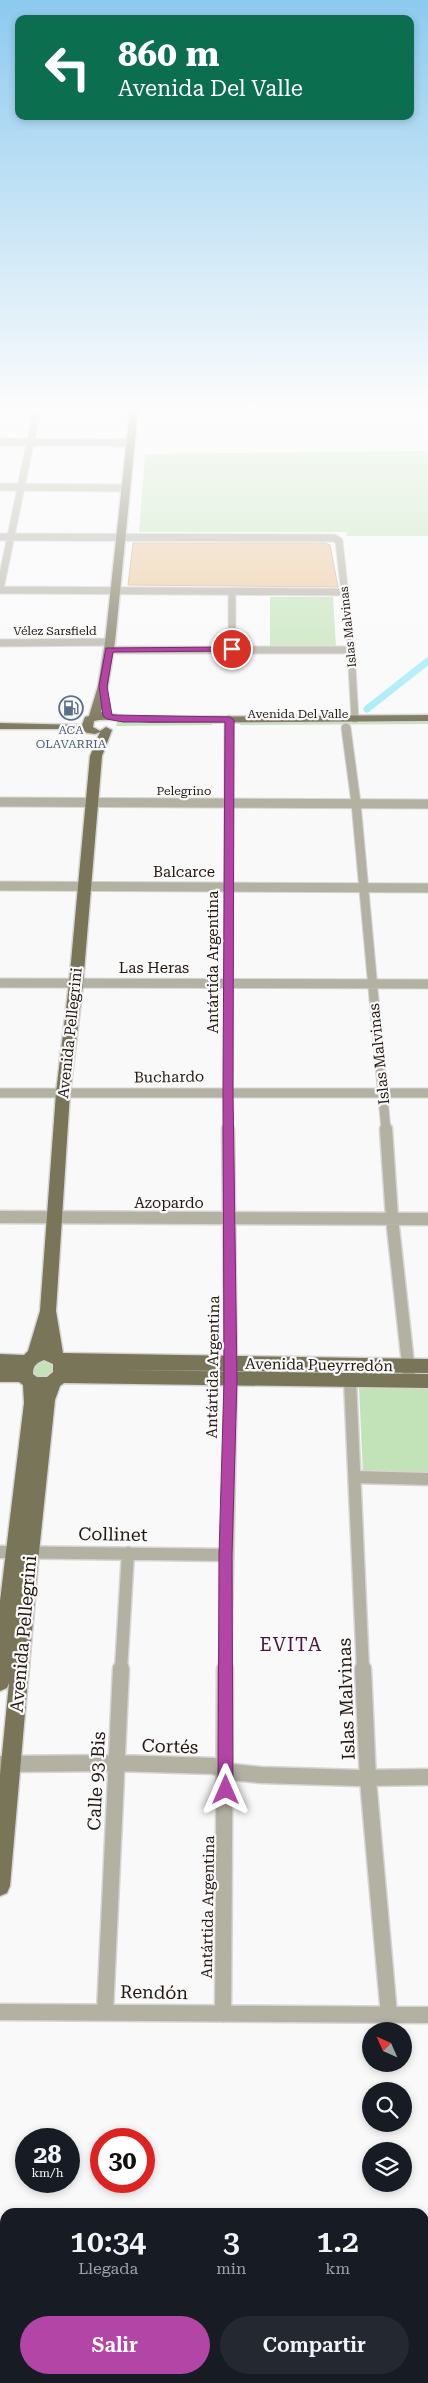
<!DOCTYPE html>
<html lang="es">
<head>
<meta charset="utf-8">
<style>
	:root { --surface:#171b24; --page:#242831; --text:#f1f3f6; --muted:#9ea1a6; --accent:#b245a5 }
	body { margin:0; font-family:"Roboto Serif",serif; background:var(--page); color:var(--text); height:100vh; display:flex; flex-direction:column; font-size:19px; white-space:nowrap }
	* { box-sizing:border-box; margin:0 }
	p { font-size:16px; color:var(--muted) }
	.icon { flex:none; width:28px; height:28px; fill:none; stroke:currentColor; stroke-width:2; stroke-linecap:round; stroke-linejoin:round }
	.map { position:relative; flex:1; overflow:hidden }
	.panel { position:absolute; left:0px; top:2208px; width:429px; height:176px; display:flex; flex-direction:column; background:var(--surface); border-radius:15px 15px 0 0; box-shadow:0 2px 8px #0003 }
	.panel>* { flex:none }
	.guide { position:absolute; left:15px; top:15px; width:399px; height:105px; border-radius:10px; box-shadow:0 2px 8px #0003; background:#0b6e4f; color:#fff; overflow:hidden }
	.needle { width:32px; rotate:315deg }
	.controls { position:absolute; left:362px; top:2022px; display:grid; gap:10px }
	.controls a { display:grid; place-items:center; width:50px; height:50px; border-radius:50%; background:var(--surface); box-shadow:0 2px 8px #0003; font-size:25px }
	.speed { position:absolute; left:15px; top:2128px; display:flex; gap:10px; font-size:25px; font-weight:700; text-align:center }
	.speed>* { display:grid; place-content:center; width:65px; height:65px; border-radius:50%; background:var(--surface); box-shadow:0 2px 8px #0003; line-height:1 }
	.speed small { font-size:12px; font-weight:400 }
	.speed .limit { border:8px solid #d22; background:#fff; color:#111 }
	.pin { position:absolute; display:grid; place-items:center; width:42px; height:42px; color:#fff; margin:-21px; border:2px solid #fff; border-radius:50%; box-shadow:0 1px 5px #0007 }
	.me { position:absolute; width:55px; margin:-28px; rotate:0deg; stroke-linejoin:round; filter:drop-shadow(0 0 4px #0008) }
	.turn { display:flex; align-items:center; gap:18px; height:105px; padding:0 20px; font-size:22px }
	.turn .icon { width:65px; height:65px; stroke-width:2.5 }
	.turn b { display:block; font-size:35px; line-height:42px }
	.eta { display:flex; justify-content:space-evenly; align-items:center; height:85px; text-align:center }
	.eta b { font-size:30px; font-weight:600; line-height:35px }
	.cta { display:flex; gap:10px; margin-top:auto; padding:10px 20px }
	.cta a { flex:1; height:58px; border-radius:30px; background:var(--accent); color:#fff; font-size:20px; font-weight:600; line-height:58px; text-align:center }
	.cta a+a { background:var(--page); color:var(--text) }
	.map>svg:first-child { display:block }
	.green { fill:#c2e3b8 }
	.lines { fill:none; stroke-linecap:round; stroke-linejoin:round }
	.canal { stroke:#a5ebf9; stroke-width:7 }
	.building { fill:#ebc79a; stroke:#c5af92 }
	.minor-far3-casing { stroke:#d7d5d4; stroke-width:9 }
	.minor-far2-casing { stroke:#d7d5d4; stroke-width:11 }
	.minor-far1-casing { stroke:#d7d5d4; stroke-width:15 }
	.minor-casing { stroke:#d7d5d4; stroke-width:19 }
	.major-casing { stroke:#d7d5d4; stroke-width:3 }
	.minor-far3 { stroke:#b3b1a2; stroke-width:7 }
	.minor-far2 { stroke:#b3b1a2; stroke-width:9 }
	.minor-far1 { stroke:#b3b1a2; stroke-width:12 }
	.minor { stroke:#b3b1a2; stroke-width:16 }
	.major { fill:#787559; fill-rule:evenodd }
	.route { fill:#b245a5; stroke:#742d6b }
	.labels { text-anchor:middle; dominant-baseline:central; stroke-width:4.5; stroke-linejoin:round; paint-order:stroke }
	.far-street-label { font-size:12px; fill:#231710; stroke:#f9f9f9 }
	.far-service-label { font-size:12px; fill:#4e5e75; stroke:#f9f9f9 }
	.street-label { font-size:15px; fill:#231710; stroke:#f9f9f9 }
	.near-street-label { font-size:18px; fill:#231710; stroke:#f9f9f9 }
	.near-neighbourhood-label { font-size:19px; letter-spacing:1px; fill:#4a1643; stroke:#f9f9f9 }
</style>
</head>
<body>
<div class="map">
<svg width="428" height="2383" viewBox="0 0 428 2383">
	<rect width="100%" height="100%" fill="#f9f9f9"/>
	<path class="green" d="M428 451V536H347L346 532H139L145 454Z
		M270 597H333L336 647H270Z
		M117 721 126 722 212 723V725L116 726Z
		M428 722V724L240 725V723Z
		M45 1360 53 1364V1373L43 1379 33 1376 32 1366Z
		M359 1387 428 1389V1474H363Z"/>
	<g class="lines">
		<path class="canal" d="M367 709 428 661"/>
	</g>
	<path class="building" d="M133 543H325L330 545 338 587 128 585Z"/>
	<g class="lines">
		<g class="minor-far3-casing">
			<path id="minor-far3" d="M0 442 131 443
				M0 487 126 488
				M0 537 334 538 339 541 351 650 355 719
				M0 589 37 410
				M0 590 344 592
				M232 592V649
				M0 643 110 642
				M109 650H351"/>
		</g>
		<g class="minor-far2-casing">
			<path id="minor-far2" d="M346 728 356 803 386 1130
				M0 802 428 804
				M0 886 428 888
				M0 983 428 984
				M0 1093H428
				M228 1130 229 720"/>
		</g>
		<g class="minor-far1-casing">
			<path id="minor-far1" d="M386 1129 392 1218 409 1373
				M0 1217 428 1219
				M350 1380 363 1670
				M355 1477 428 1479
				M0 1552 226 1555
				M121 1670 128 1553
				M225 1670 231 1380 228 1129"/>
		</g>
		<g class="minor-casing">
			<path id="minor" d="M363 1669 368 1780 389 2015
				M0 1764 116 1763 214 1766 232 1772 261 1775 359 1778 428 1777
				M0 2012 428 2015
				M105 2012 121 1669
				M223 2014 225 1669"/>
		</g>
		<g class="major-casing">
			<path id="major" d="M130 410H138L115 642 108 686 101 712 123 716 155 717 428 715V721L155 723C139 723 106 717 94 721L93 727 100 731 106 727 112 730 102 756 83 984 70 1093 56 1311 63 1353 428 1359V1373L116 1370 428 1374V1388L64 1383 60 1386 55 1400 39 1552 10 1886 7 1893 0 1896V1775L9 1683 7 1688 0 1691V1601L24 1403 23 1385 19 1382H0V1354L24 1355 28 1351 40 1311 56 1093 69 984 90 756 100 732 95 734 60 729H0V723L82 725 85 717 89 716 98 686 105 642ZM44 1360 53 1364V1372L47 1377H37L33 1374C33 1366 36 1363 44 1360Z"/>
		</g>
		<use href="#minor-far3" class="minor-far3"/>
		<use href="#minor-far2" class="minor-far2"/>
		<use href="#minor-far1" class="minor-far1"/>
		<use href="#minor" class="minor"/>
		<use href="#major" class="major"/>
	</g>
	<linearGradient id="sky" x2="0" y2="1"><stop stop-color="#8dcaef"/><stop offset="0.55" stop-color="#fcfcfc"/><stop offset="1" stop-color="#fcfcfc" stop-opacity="0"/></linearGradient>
	<rect width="428" height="743" fill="url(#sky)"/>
	<path class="route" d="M232 647 236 649 235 651 113 652 107 686 112 715 230 717 234 720 233 1092 237 1380 232 1555 233 1790 231 1795 226 1797 220 1795 218 1790 219 1555 224 1380 223 1092 225 722H123L107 719 103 716 99 686 106 648Z"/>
	<defs>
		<g id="fuel-ring" transform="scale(1.25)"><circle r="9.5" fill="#f9f9f9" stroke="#5c6f8a" stroke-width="1.5"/><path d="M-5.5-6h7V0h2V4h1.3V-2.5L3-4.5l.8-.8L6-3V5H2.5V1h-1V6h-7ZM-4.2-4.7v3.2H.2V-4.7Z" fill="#5c6f8a"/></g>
	</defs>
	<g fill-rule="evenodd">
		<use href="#fuel-ring" x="71" y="708"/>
	</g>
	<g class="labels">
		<g class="far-street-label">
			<text transform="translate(348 627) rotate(-96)">Islas Malvinas</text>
			<text x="55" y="631">Vélez Sarsfield</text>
			<text x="298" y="714">Avenida Del Valle</text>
			<text x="184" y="791">Pelegrino</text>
		</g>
		<g class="far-service-label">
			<text x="71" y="730">ACA<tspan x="71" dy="14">OLAVARRIA</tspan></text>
		</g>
		<g class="street-label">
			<text x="184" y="872">Balcarce</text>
			<text transform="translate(213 962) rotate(-90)">Antártida Argentina</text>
			<text x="154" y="968">Las Heras</text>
			<text transform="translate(70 1033) rotate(-84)">Avenida Pellegrini</text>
			<text transform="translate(379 1054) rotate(-96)">Islas Malvinas</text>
			<text transform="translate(169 1077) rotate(-1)">Buchardo</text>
			<text x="169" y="1203">Azopardo</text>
			<text transform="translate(319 1365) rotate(1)">Avenida Pueyrredón</text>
			<text transform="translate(213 1367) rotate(-89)">Antártida Argentina</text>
			<text transform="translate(208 1907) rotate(-89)">Antártida Argentina</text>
		</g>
		<g class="near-street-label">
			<text transform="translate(113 1534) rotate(1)">Collinet</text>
			<text transform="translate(23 1634) rotate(-85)">Avenida Pellegrini</text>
			<text transform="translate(346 1699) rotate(-92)">Islas Malvinas</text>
			<text transform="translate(170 1746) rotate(2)">Cortés</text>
			<text transform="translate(96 1781) rotate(-87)">Calle 93 Bis</text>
			<text transform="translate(154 1992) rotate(1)">Rendón</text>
		</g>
		<g class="near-neighbourhood-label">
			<text x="291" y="1644">EVITA</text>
		</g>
	</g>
</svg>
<div class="controls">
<a><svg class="needle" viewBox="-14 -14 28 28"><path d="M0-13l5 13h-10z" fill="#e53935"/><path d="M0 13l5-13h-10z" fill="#9ea1a6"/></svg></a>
<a><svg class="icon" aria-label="search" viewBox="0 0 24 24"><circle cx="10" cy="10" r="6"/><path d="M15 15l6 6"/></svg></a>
<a><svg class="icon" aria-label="layers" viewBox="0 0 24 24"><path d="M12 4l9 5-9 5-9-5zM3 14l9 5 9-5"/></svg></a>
</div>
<div class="speed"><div>28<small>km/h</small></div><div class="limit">30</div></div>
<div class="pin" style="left:232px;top:649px;background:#d93025"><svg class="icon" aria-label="arrive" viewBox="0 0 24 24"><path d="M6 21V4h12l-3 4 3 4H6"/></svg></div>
<svg class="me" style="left:226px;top:1790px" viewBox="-20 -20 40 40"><path d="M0-17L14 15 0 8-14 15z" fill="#b245a5" stroke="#fff" stroke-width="4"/></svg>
<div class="guide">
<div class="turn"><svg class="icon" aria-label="left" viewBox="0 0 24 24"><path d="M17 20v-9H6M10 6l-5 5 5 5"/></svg><div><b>860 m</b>Avenida Del Valle</div></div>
</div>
<section class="panel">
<div class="eta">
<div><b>10:34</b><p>Llegada</p></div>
<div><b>3</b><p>min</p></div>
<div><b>1.2</b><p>km</p></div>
</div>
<div class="cta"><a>Salir</a><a>Compartir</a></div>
</section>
</div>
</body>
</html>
